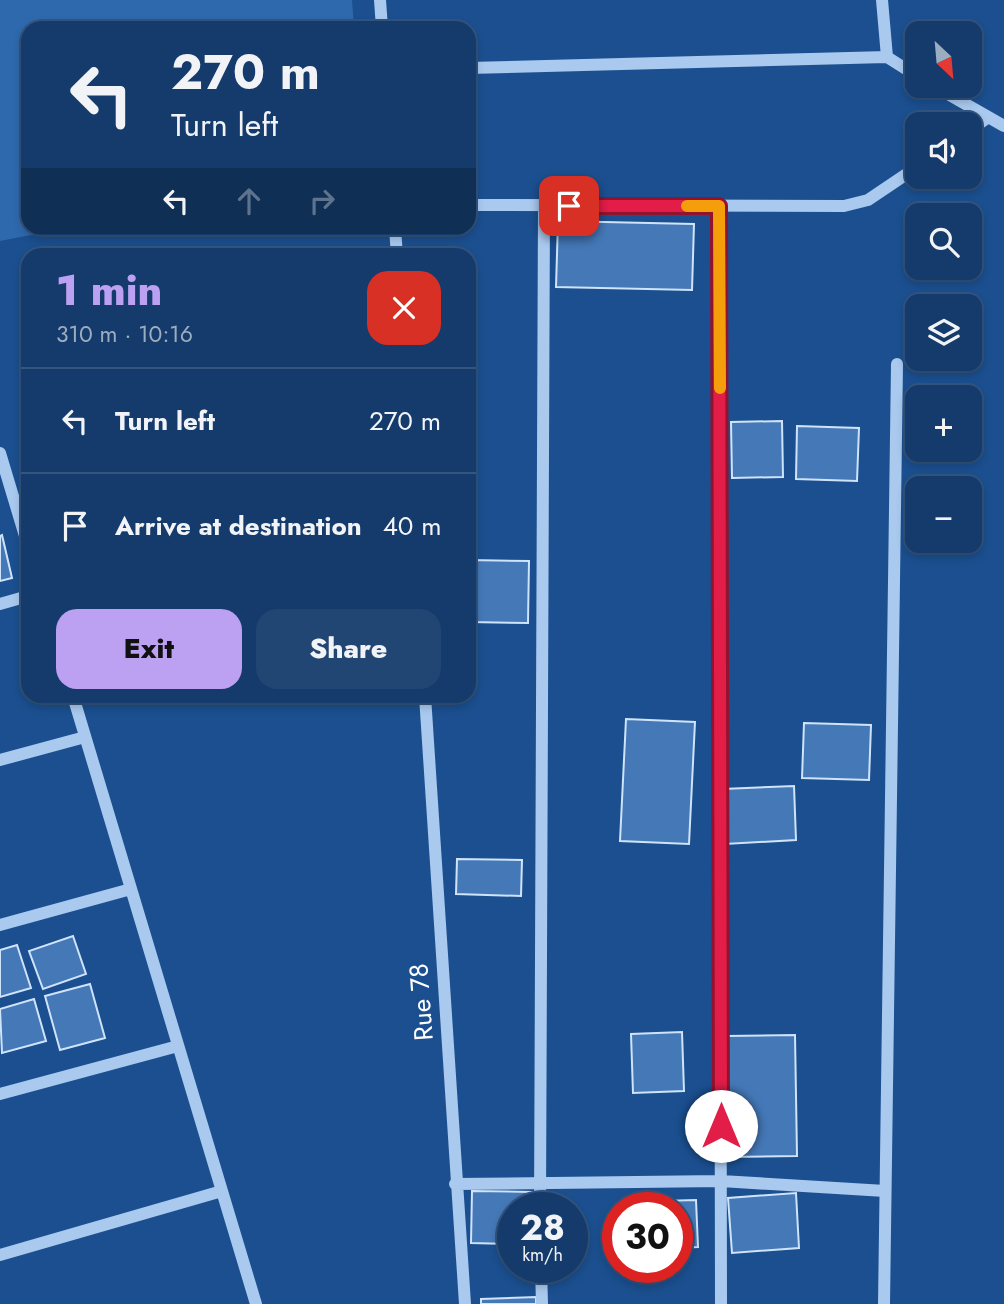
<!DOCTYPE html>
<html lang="en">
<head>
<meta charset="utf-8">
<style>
	:root { --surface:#143b6b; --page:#214673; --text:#f1f3f6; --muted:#9dadc1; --line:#33557e; --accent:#bca0f2 }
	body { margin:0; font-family:Jost,sans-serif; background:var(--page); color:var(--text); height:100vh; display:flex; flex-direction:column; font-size:26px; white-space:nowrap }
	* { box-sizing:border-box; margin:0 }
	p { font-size:23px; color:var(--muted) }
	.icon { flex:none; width:38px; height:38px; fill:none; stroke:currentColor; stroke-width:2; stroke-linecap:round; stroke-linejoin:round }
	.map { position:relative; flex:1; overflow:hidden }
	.details { position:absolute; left:21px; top:248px; width:455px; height:455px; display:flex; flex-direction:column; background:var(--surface); border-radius:21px; box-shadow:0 4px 10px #0003,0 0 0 2px var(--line) }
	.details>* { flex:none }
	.hud { position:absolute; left:21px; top:21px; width:455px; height:214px; border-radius:21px; box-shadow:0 4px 10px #0003,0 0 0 2px var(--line); background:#143b6b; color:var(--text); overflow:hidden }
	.needle { width:46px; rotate:154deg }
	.controls { position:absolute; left:905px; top:21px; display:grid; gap:14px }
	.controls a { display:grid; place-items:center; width:77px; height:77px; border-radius:14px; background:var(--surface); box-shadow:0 4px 10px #0003,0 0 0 2px var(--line); font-size:35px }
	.speed { position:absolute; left:497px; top:1192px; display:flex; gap:14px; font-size:35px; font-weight:700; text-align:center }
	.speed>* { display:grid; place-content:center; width:91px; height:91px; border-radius:50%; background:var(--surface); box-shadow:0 4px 10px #0003,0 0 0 2px var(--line); line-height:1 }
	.speed small { font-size:18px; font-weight:400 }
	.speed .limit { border:10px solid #d22; background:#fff; color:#111 }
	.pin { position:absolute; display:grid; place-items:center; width:60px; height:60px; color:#fff; margin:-30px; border-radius:14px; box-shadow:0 4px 10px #0006 }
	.me { position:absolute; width:77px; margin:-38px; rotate:0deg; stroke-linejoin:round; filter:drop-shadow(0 0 5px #0008) }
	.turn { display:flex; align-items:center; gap:24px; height:147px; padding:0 35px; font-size:32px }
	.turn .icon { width:91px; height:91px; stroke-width:2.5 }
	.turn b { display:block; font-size:49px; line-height:60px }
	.lanes { display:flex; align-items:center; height:66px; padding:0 35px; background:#0003; justify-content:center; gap:35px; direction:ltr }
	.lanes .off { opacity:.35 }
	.round { display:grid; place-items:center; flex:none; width:74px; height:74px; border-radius:21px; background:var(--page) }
	.headline { display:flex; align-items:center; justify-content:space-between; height:119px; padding:0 35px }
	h1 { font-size:42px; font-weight:800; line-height:52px; color:var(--accent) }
	.button { display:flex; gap:14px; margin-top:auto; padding:14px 35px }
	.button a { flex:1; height:80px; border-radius:21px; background:var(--accent); color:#111; font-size:28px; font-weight:800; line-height:80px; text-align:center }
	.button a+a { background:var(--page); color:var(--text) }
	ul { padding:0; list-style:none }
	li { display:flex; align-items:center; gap:21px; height:105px; padding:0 35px; border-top:2px solid var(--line) }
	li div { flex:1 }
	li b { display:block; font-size:26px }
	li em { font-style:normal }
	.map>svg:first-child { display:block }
	.green { fill:#2e69ad }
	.building { fill:#4478b7; stroke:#cfe3fa; stroke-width:2 }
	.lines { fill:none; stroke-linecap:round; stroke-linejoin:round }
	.minor { stroke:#a9c9ee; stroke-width:12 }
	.route-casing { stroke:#92132f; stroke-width:18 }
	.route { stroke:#e11d48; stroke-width:12 }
	.slow { stroke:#f59e0b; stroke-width:12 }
	.labels { text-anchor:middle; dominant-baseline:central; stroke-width:5; stroke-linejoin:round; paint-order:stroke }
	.street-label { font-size:26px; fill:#fff; stroke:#1b4f8f }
</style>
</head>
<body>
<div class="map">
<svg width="1004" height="1304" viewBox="0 0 1004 1304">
	<rect width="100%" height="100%" fill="#1b4f8f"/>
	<path class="green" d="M0 0H352L354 28H28V228H67L0 241Z"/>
	<path class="building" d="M558 221 694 224 692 290 556 287Z
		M782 421 783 477 732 478 731 422Z
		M797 426 859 428 857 481 796 479Z
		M2 535 12 578 0 581V536Z
		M469 560 529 561 528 623 469 622Z
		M626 719 695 722 689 844 620 841Z
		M804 723 871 725 869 780 802 778Z
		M794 786 796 840 725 844 723 789Z
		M457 859 522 860 521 896 456 894Z
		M73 936 86 974 43 989 29 951Z
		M17 945 31 988 0 997V950Z
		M90 984 105 1038 60 1050 45 996Z
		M34 999 46 1041 2 1053 0 1009Z
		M682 1032 684 1091 633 1093 631 1034Z
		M795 1035 797 1156 728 1157 726 1036Z
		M472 1191 533 1192V1208H513V1244L471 1243Z
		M796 1193 799 1248 732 1253 728 1198Z
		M696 1200 698 1247 677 1248V1208H627L626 1202Z
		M536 1297V1304H481V1299Z"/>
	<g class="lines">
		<path class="minor" d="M380 0 382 28
			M882 0 887 57
			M469 68 887 57 917 76
			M934 86 1004 126
			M970 130 987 118
			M469 205 844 206 868 200 917 167
			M719 206 721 1304
			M395 228 397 256
			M0 453 28 546
			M0 604 28 596
			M73 696 256 1304
			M425 696 465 1304
			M0 760 85 737
			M0 925 131 889
			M0 1094 178 1046
			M455 1184 721 1181 885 1191
			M540 1208 544 206
			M0 1255 222 1191
			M541 1267 542 1304
			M884 1304 897 364"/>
	</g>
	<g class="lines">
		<g class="route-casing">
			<path id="route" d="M569 206H719L721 1126"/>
		</g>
		<use href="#route" class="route"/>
		<path class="slow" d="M687 206H719L720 388"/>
	</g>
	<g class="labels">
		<g class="street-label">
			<text transform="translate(421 1002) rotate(-94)">Rue 78</text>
		</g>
	</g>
</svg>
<div class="controls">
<a><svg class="needle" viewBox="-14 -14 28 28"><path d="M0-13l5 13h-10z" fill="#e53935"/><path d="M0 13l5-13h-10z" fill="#9dadc1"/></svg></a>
<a><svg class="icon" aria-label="sound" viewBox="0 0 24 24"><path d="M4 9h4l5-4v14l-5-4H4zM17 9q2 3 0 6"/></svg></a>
<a><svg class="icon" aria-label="search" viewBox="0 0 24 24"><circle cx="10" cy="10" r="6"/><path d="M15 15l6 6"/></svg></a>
<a><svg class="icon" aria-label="layers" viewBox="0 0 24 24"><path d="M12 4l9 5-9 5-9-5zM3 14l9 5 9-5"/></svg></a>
<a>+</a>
<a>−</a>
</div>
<div class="speed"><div>28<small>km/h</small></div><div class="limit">30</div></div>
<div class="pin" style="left:569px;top:206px;background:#d93025"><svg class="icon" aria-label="arrive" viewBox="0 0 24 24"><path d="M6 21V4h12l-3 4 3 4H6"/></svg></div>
<svg class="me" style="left:721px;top:1126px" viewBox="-20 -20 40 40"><circle r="19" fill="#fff"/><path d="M0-13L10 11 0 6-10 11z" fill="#e11d48"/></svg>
<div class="hud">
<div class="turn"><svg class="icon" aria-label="left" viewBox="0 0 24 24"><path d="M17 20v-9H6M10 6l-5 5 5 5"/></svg><div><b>270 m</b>Turn left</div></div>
<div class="lanes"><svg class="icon" aria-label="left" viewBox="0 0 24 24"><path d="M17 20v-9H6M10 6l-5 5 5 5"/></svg><svg class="icon off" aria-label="ahead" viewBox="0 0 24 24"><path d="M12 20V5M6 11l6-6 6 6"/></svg><svg class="icon off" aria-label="right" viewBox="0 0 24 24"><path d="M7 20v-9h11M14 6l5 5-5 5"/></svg></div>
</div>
<section class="details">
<div class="headline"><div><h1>1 min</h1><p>310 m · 10:16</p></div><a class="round" style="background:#d93025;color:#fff"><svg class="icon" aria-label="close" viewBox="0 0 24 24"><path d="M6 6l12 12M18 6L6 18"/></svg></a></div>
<ul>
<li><svg class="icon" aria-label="left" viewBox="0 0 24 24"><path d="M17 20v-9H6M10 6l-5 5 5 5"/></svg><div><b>Turn left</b></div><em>270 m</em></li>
<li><svg class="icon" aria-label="arrive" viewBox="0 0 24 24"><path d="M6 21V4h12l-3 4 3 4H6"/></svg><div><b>Arrive at destination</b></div><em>40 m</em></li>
</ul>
<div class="button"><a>Exit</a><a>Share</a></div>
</section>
</div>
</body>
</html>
